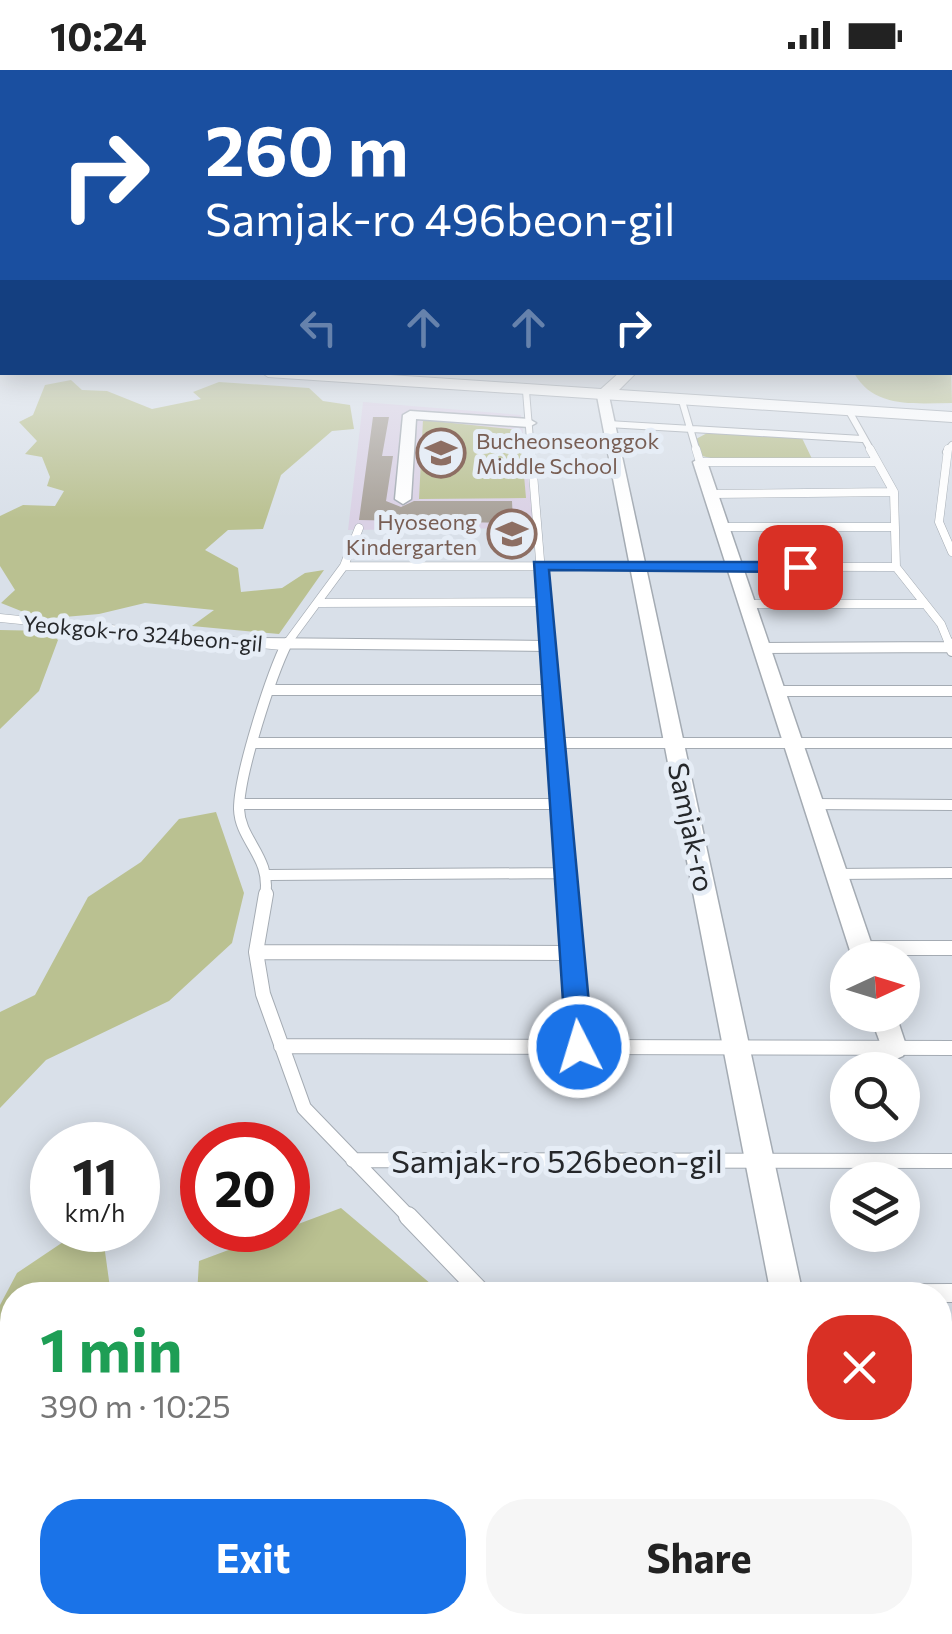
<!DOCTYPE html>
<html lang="en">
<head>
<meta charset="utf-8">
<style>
	:root { --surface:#fff; --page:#f6f6f6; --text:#222; --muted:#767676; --accent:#1a73e8 }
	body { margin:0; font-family:Commissioner,sans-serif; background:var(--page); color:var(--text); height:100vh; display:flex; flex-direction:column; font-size:38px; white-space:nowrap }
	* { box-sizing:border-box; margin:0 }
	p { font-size:32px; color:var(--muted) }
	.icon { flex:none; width:55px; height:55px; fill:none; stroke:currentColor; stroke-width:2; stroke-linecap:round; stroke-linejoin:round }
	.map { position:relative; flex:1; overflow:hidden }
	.side { position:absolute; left:0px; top:1212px; width:952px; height:352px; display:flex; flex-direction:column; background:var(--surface); border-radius:40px 40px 0 0; box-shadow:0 5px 25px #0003 }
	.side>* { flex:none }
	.hud { position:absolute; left:0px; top:0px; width:952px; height:305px; box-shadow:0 5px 25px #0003; background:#1a4fa0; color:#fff; overflow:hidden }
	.needle { width:65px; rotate:86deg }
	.tools { position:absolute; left:830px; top:872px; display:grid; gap:20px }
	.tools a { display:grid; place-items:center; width:90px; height:90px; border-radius:50%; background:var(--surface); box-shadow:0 5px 25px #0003; font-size:50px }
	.speed { position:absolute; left:30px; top:1052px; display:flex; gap:20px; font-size:50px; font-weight:700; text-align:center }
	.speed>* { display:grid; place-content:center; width:130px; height:130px; border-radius:50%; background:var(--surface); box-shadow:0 5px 25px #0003; line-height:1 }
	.speed small { font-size:25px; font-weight:400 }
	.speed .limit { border:15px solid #d22; background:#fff; color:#111 }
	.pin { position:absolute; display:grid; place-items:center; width:85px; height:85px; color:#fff; margin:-42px; border-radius:20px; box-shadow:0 5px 15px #0006 }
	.me { position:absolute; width:110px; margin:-55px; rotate:355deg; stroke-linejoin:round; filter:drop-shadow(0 0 8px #0008) }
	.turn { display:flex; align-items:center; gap:35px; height:210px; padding:0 40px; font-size:45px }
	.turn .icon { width:130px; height:130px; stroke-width:2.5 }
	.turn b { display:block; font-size:70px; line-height:85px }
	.lanes { display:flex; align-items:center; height:95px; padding:0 40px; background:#0003; justify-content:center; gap:50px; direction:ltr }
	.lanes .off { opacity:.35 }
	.round { display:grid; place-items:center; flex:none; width:105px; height:105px; border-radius:40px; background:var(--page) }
	.overview { display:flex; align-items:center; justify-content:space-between; height:170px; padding:0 40px }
	h1 { font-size:60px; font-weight:700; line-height:75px; color:#1e9e55 }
	.button { display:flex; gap:20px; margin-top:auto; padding:20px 40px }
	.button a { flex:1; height:115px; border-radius:40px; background:var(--accent); color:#fff; font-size:40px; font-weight:700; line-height:115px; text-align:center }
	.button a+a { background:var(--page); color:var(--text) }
	.status { display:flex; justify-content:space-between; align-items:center; height:70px; padding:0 50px; background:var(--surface); direction:ltr }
	.status svg { height:28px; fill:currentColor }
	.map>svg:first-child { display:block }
	.education { fill:#dad1e5 }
	.green { fill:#bac191 }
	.building { fill:#a8a199 }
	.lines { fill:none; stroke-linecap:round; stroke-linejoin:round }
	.service-far4-casing { stroke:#a4abb3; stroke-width:8 }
	.service-far3-casing { stroke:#a4abb3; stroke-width:9 }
	.service-far2-casing { stroke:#a4abb3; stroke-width:12 }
	.service-far1-casing { stroke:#a4abb3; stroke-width:16 }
	.service-casing { stroke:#a4abb3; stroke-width:20 }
	.minor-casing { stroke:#a4abb3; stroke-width:3 }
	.tertiary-casing { stroke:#a4abb3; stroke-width:2 }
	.service-far4 { stroke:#fff; stroke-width:6 }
	.service-far3 { stroke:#fff; stroke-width:8 }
	.service-far2 { stroke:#fff; stroke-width:10 }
	.service-far1 { stroke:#fff; stroke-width:14 }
	.service { stroke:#fff; stroke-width:18 }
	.minor { fill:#fff; fill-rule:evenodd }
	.tertiary { fill:#fff; fill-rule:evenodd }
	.route { fill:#1a73e8; stroke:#114b97; stroke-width:2.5 }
	.labels { text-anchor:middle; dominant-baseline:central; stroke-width:10; stroke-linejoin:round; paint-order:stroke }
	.far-education-label { font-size:22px; fill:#785e54; stroke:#e6edf6; text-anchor:start }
	.far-street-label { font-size:22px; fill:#25272a; stroke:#e6edf6 }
	.street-label { font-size:28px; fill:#25272a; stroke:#e6edf6 }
	.near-street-label { font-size:32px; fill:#25272a; stroke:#e6edf6 }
</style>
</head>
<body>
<div class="status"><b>10:24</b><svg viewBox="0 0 49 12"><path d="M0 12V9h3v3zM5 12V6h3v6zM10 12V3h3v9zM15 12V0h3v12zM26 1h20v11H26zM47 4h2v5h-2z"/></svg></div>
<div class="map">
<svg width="952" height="1564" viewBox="0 0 952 1564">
	<rect width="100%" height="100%" fill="#d9e0e9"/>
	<path class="education" d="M363 332 521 345 534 458 348 460Z"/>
	<path class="green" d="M950 256 952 333C915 333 874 339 854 303L950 302Z
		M71 310 82 320 107 321 152 339 201 329 193 322 219 312 309 318 323 331 350 335 354 359 332 361 281 405 263 459 228 460 205 480 238 498 241 522 282 518 305 503 324 500 279 564 192 556 214 540 145 533 99 544 41 549 1 533 15 520 0 496V446L23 435 55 436 64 421 47 416 50 407 42 387 25 384 37 371 19 352 33 345 45 315Z
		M423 350 520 360 526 428 419 429Z
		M711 361 802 368 813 391H724L702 386 696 369Z
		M0 560 49 561 58 570 39 621 0 659Z
		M216 742 244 823 232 873 169 931 46 990 0 1038V942L35 925 88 827 141 792 179 749Z
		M341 1138 444 1225H197L199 1191Z
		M81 1160H102L111 1225H12V1552H722L730 1564H0V1235L17 1203Z"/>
	<path class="building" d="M373 347H389L382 386H393L386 431 401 437 414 431H512L513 453 359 450Z"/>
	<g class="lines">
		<g class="service-far4-casing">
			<path id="service-far4" d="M526 321 531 382
				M682 331 697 382
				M850 343 872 382
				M608 354 862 369
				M946 382 952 375"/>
		</g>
		<g class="service-far3-casing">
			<path id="service-far3" d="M531 379 547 576
				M696 379 700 392H876
				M870 379 894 422 896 497 941 554 950 576
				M948 379 939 452 952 482
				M711 424 894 422
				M722 457H895
				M344 496 896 497
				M317 533 543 532
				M747 534H922
				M0 548 282 576
				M285 576 344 496 359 458"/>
		</g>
		<g class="service-far2-casing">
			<path id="service-far2" d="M256 573 547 576
				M546 573 567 826
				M949 573 952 581
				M762 578 951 577
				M269 620H550
				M776 621H952
				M254 673H952
				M240 734H559
				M813 734 952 735
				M836 804 952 803
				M269 805 564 803
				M265 826C272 787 240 771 239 739 239 704 271 605 287 573"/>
		</g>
		<g class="service-far1-casing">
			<path id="service-far1" d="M266 824 256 882 263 924 304 1038 411 1149
				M567 824 579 977
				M861 878H952
				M256 882 571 883
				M281 976 952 978
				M353 1090 952 1091"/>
		</g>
		<g class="service-casing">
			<path id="service" d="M408 1146 484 1225
				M604 1225 952 1223
				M940 1384H952
				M757 1552 764 1564"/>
		</g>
		<g class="minor-casing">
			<path id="minor" d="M603 322 609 326 803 1225H771L597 326Z
				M410 341 529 349 536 353 529 357 416 349 411 429 403 434 395 429 403 345Z
				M700 388 707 392 877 890H853L693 392Z
				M870 945H896L907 978 903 986 894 990 885 986Z
				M839 1552H877L880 1564H842Z"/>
		</g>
		<g class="tertiary-casing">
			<path id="tertiary" d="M0 281H2V289H0Z
				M261 302H345L601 319 620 302H637L619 320 952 342V352L268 307Z"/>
		</g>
		<use href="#service-far4" class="service-far4"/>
		<use href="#service-far3" class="service-far3"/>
		<use href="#service-far2" class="service-far2"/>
		<use href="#service-far1" class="service-far1"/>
		<use href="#service" class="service"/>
		<use href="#minor" class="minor"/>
		<use href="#tertiary" class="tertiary"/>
	</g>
	<linearGradient id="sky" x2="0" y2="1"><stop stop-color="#83baeb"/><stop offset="0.51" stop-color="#eef1f5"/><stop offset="1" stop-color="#eef1f5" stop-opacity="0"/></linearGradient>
	<rect width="952" height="449" fill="url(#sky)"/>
	<path class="route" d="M534 492H800L808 497 800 502 549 500 593 977 589 986 579 989 570 986 566 977Z"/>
	<defs>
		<g id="school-ring" transform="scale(2.5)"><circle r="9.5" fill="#e6edf6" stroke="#8d6e63" stroke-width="1.5"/><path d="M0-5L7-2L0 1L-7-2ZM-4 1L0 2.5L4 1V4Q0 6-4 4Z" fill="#8d6e63"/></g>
	</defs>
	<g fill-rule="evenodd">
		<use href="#school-ring" x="441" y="383"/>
		<use href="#school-ring" x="512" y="464"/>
	</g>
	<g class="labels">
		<g class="far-education-label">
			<text x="476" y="370">Bucheonseonggok<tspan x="476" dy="25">Middle School</tspan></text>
			<text x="477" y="451" text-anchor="end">Hyoseong<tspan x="477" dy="25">Kindergarten</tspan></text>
		</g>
		<g class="far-street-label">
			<text transform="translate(143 563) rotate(5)">Yeokgok-ro 324beon-gil</text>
		</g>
		<g class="street-label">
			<text transform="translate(692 757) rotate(78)">Samjak-ro</text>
		</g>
		<g class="near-street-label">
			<text x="557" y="1090">Samjak-ro 526beon-gil</text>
		</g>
	</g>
</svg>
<div class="tools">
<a><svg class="needle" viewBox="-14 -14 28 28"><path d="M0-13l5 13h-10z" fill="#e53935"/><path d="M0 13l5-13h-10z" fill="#767676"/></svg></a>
<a><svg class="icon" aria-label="search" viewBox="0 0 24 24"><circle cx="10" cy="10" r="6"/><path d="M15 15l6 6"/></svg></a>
<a><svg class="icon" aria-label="layers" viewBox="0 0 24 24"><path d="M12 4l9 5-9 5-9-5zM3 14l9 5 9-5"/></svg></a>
</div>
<div class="speed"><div>11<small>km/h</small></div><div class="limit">20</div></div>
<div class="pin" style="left:800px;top:497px;background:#d93025"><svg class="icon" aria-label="arrive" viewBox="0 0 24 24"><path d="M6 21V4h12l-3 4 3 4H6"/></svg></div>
<svg class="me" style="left:579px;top:977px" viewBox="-20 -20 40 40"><circle r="17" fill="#1a73e8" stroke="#fff" stroke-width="3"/><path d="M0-11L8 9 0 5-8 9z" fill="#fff"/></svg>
<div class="hud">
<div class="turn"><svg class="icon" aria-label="right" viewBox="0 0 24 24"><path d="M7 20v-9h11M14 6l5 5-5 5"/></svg><div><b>260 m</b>Samjak-ro 496beon-gil</div></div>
<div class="lanes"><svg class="icon off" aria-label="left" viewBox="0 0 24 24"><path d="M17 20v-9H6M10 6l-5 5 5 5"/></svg><svg class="icon off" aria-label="ahead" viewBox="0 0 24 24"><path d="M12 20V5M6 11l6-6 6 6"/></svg><svg class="icon off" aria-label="ahead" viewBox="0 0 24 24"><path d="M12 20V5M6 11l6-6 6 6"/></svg><svg class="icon" aria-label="right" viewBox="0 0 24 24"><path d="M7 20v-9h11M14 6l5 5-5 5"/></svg></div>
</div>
<section class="side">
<div class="overview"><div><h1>1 min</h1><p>390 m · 10:25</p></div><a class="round" style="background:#d93025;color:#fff"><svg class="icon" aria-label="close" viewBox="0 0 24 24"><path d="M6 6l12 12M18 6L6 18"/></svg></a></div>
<div class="button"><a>Exit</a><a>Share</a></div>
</section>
</div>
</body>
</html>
